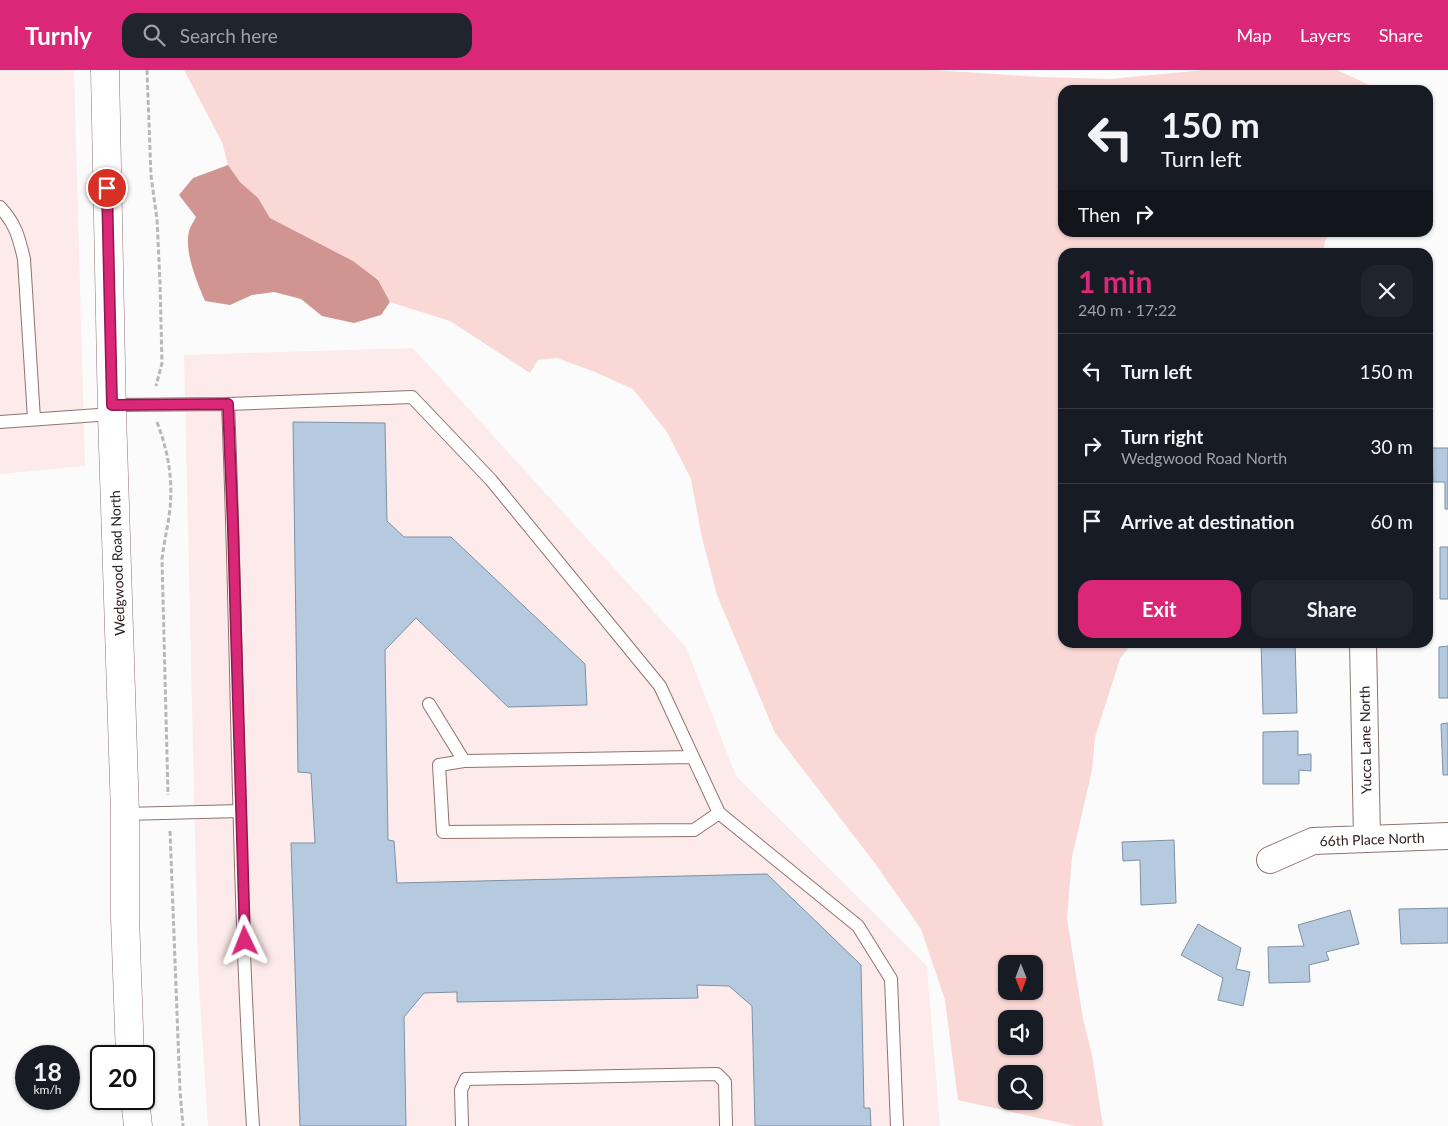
<!DOCTYPE html>
<html lang="en">
<head>
<meta charset="utf-8">
<style>
	:root { --surface:#171b24; --page:#20242c; --text:#f1f3f6; --muted:#9ea1a6; --line:#363941; --accent:#db2777 }
	body { margin:0; font-family:Lato,sans-serif; background:var(--page); color:var(--text); height:100vh; display:flex; flex-direction:column; font-size:19px; white-space:nowrap }
	* { box-sizing:border-box; margin:0 }
	p { font-size:16px; color:var(--muted) }
	.icon { flex:none; width:28px; height:28px; fill:none; stroke:currentColor; stroke-width:2; stroke-linecap:round; stroke-linejoin:round }
	.map { position:relative; flex:1; overflow:hidden }
	.sheet { position:absolute; left:1058px; top:178px; width:375px; height:400px; display:flex; flex-direction:column; background:var(--surface); border-radius:15px; box-shadow:0 1px 4px #0004 }
	.sheet>* { flex:none }
	.hud { position:absolute; left:1058px; top:15px; width:375px; height:152px; border-radius:15px; box-shadow:0 1px 4px #0004; background:#171b24; color:var(--text); overflow:hidden }
	.needle { width:32px; rotate:179deg }
	.controls { position:absolute; left:998px; top:885px; display:grid; gap:10px }
	.controls a { display:grid; place-items:center; width:45px; height:45px; border-radius:10px; background:var(--surface); box-shadow:0 1px 4px #0004; font-size:25px }
	.speed { position:absolute; left:15px; top:975px; display:flex; gap:10px; font-size:25px; font-weight:700; text-align:center }
	.speed>* { display:grid; place-content:center; width:65px; height:65px; border-radius:50%; background:var(--surface); box-shadow:0 1px 4px #0004; line-height:1 }
	.speed small { font-size:12px; font-weight:400 }
	.speed .limit { border:2px solid #111; border-radius:8px; background:#fff; color:#111 }
	.pin { position:absolute; display:grid; place-items:center; width:42px; height:42px; color:#fff; margin:-21px; border:2px solid #fff; border-radius:50%; box-shadow:0 1px 5px #0007 }
	.me { position:absolute; width:55px; margin:-28px; rotate:358deg; stroke-linejoin:round; filter:drop-shadow(0 0 4px #0008) }
	.turn { display:flex; align-items:center; gap:18px; height:105px; padding:0 20px; font-size:22px }
	.turn .icon { width:65px; height:65px; stroke-width:2.5 }
	.turn b { display:block; font-size:35px; line-height:42px }
	.then { display:flex; align-items:center; height:48px; padding:0 20px; background:#0003; gap:10px; font-size:19px }
	.round { display:grid; place-items:center; flex:none; width:52px; height:52px; border-radius:15px; background:var(--page) }
	.summary { display:flex; align-items:center; justify-content:space-between; height:85px; padding:0 20px }
	h1 { font-size:30px; font-weight:700; line-height:38px; color:var(--accent) }
	.button { display:flex; gap:10px; margin-top:auto; padding:10px 20px }
	.button a { flex:1; height:58px; border-radius:15px; background:var(--accent); color:#fff; font-size:20px; font-weight:700; line-height:58px; text-align:center }
	.button a+a { background:var(--page); color:var(--text) }
	ul { padding:0; list-style:none }
	li { display:flex; align-items:center; gap:15px; height:75px; padding:0 20px; border-top:1px solid var(--line) }
	li div { flex:1 }
	li b { display:block; font-size:19px }
	li em { font-style:normal }
	header { display:flex; align-items:center; gap:30px; box-sizing:border-box; height:70px; padding:0 25px; background:var(--accent); color:#fff }
	header strong { font-size:24px }
	nav { display:flex; gap:28px; margin-inline-start:auto; font-size:18px }
	.search { width:350px; height:45px; background:var(--page); display:flex; align-items:center; gap:12px; box-sizing:border-box; padding:0 18px; border-radius:15px; color:var(--muted); font-size:19px }
	.map>svg:first-child { display:block }
	.built { fill:#fcebea }
	.green { fill:#f9d8d5; fill-rule:evenodd }
	.water { fill:#d09590 }
	.building { fill:#b5cadf; stroke:#7d91a4 }
	.lines { fill:none; stroke-linecap:round; stroke-linejoin:round }
	.service-casing { stroke:#907371; stroke-width:14 }
	.minor-casing { stroke:#907371; stroke-width:28 }
	.tertiary-casing { stroke:#907371; stroke-width:29 }
	.path { stroke:#bbb7b6; stroke-width:3; stroke-dasharray:5 2.5; stroke-linecap:butt }
	.service { stroke:#fff; stroke-width:12 }
	.minor { stroke:#fff; stroke-width:26 }
	.tertiary { stroke:#fff; stroke-width:28 }
	.route-casing { stroke:#8e194d; stroke-width:12 }
	.route { stroke:#db2777; stroke-width:9 }
	.labels { text-anchor:middle; dominant-baseline:central; stroke-width:4; stroke-linejoin:round; paint-order:stroke }
	.street-label { font-size:14px; fill:#2d2120; stroke:#fff }
</style>
</head>
<body>
<header>
<strong>Turnly</strong>
<div class="search"><svg class="icon" aria-label="search" viewBox="0 0 24 24"><circle cx="10" cy="10" r="6"/><path d="M15 15l6 6"/></svg>Search here</div>
<nav><a>Map</a><a>Layers</a><a>Share</a></nav>
</header>
<div class="map">
<svg width="1448" height="1056" viewBox="0 0 1448 1056">
	<rect width="100%" height="100%" fill="#fbfbfb"/>
	<path class="built" d="M0 0H74L85 396 0 404Z
		M413 278 686 577 736 706 927 896 940 1056H208L198 899 184 285Z"/>
	<path class="green" d="M184 0H932L1041 7 1111 9 1204 0H1337L1380 20H1062V162L1330 163 1325 171 1323 182H1062V572L1132 573 1120 589 1095 667 1092 700 1072 787 1067 848 1083 949 1092 985 1103 1056H1075L958 1030 945 930 921 859 874 792 775 663 717 525 702 468 691 409 667 362 633 319 595 302 557 288 538 290 530 303 450 251 390 232 378 210 353 191 270 148 258 128 240 112 228 95 222 72ZM1006 894H1034V921H1006ZM1006 949H1034V976H1006ZM1006 1004H1034V1031H1006Z"/>
	<path class="water" d="M228 95 240 112 258 128 270 148 353 191 378 210 390 232 381 245 354 253 322 246 301 229 274 222 252 225 230 235 205 231C197 212 184 182 189 161 190 157 194 151 196 147L179 125 193 108Z"/>
	<path class="building" d="M293 352 385 353 387 451 404 467H451L585 594 587 635 508 637 416 548 385 580 388 770 394 771 397 813 767 804 861 895 864 1038H870L871 1056H755L752 936 729 916 697 915 698 928 457 932V922L424 923 404 947 406 1056H300L291 773H315L311 703 298 702Z
		M1432 378H1448V439H1445V412H1433Z
		M1440 477H1448V529H1440Z
		M1261 572H1295L1297 643 1263 644Z
		M1448 576V628H1439V577Z
		M1448 653V705H1443L1441 654Z
		M1298 661V685L1311 684V701L1299 700V714H1263V662Z
		M1174 770 1176 833 1141 835 1140 790 1123 791 1122 772Z
		M1448 838V873L1401 874 1399 839Z
		M1350 840 1359 874 1326 882 1329 890 1309 895 1310 912 1269 913 1268 877 1304 876 1298 855Z
		M1198 854 1241 878 1236 899 1250 902 1243 936 1218 930 1223 908 1181 885Z"/>
	<g class="lines">
		<g class="service-casing">
			<path id="service" d="M0 137C16 154 19 168 24 189L34 349
				M228 334C238 575 237 816 253 1056
				M112 335 228 334 412 327 491 410 660 616 719 743 858 856 891 909 897 1056
				M0 352 112 344
				M429 634 464 691 693 687
				M464 691 439 695 443 762 694 760 719 743
				M125 744 240 741
				M462 1056 461 1020 466 1009 717 1004 725 1012 726 1056"/>
		</g>
		<g class="minor-casing">
			<path id="minor" d="M1363 572 1367 768
				M1270 790 1313 771 1448 766"/>
		</g>
		<g class="tertiary-casing">
			<path id="tertiary" d="M105 0 112 344 125 744V847L130 986
				M135 1029 138 1056"/>
		</g>
		<path class="path" d="M147 0 151 106 157 149 160 212 162 293 156 316
			M157 352C168 381 173 408 170 439 168 456 164 472 162 489L168 725
			M170 761 180 1021 183 1056"/>
		<use href="#service" class="service"/>
		<use href="#minor" class="minor"/>
		<use href="#tertiary" class="tertiary"/>
	</g>
	<g class="lines">
		<g class="route-casing">
			<path id="route" d="M107 118 112 335 228 334 233 458 245 871"/>
		</g>
		<use href="#route" class="route"/>
	</g>
	<g class="labels">
		<g class="street-label">
			<text transform="translate(117 493) rotate(-92)">Wedgwood Road North</text>
			<text transform="translate(1365 670) rotate(-91)">Yucca Lane North</text>
			<text transform="translate(1372 769) rotate(-2)">66th Place North</text>
		</g>
	</g>
</svg>
<div class="controls">
<a><svg class="needle" viewBox="-14 -14 28 28"><path d="M0-13l5 13h-10z" fill="#e53935"/><path d="M0 13l5-13h-10z" fill="#9ea1a6"/></svg></a>
<a><svg class="icon" aria-label="sound" viewBox="0 0 24 24"><path d="M4 9h4l5-4v14l-5-4H4zM17 9q2 3 0 6"/></svg></a>
<a><svg class="icon" aria-label="search" viewBox="0 0 24 24"><circle cx="10" cy="10" r="6"/><path d="M15 15l6 6"/></svg></a>
</div>
<div class="speed"><div>18<small>km/h</small></div><div class="limit">20</div></div>
<div class="pin" style="left:107px;top:118px;background:#d93025"><svg class="icon" aria-label="arrive" viewBox="0 0 24 24"><path d="M6 21V4h12l-3 4 3 4H6"/></svg></div>
<svg class="me" style="left:245px;top:871px" viewBox="-20 -20 40 40"><path d="M0-17L14 15 0 8-14 15z" fill="#db2777" stroke="#fff" stroke-width="4"/></svg>
<div class="hud">
<div class="turn"><svg class="icon" aria-label="left" viewBox="0 0 24 24"><path d="M17 20v-9H6M10 6l-5 5 5 5"/></svg><div><b>150 m</b>Turn left</div></div>
<div class="then">Then<svg class="icon" aria-label="right" viewBox="0 0 24 24"><path d="M7 20v-9h11M14 6l5 5-5 5"/></svg></div>
</div>
<section class="sheet">
<div class="summary"><div><h1>1 min</h1><p>240 m · 17:22</p></div><a class="round"><svg class="icon" aria-label="close" viewBox="0 0 24 24"><path d="M6 6l12 12M18 6L6 18"/></svg></a></div>
<ul>
<li><svg class="icon" aria-label="left" viewBox="0 0 24 24"><path d="M17 20v-9H6M10 6l-5 5 5 5"/></svg><div><b>Turn left</b></div><em>150 m</em></li>
<li><svg class="icon" aria-label="right" viewBox="0 0 24 24"><path d="M7 20v-9h11M14 6l5 5-5 5"/></svg><div><b>Turn right</b><p>Wedgwood Road North</p></div><em>30 m</em></li>
<li><svg class="icon" aria-label="arrive" viewBox="0 0 24 24"><path d="M6 21V4h12l-3 4 3 4H6"/></svg><div><b>Arrive at destination</b></div><em>60 m</em></li>
</ul>
<div class="button"><a>Exit</a><a>Share</a></div>
</section>
</div>
</body>
</html>
